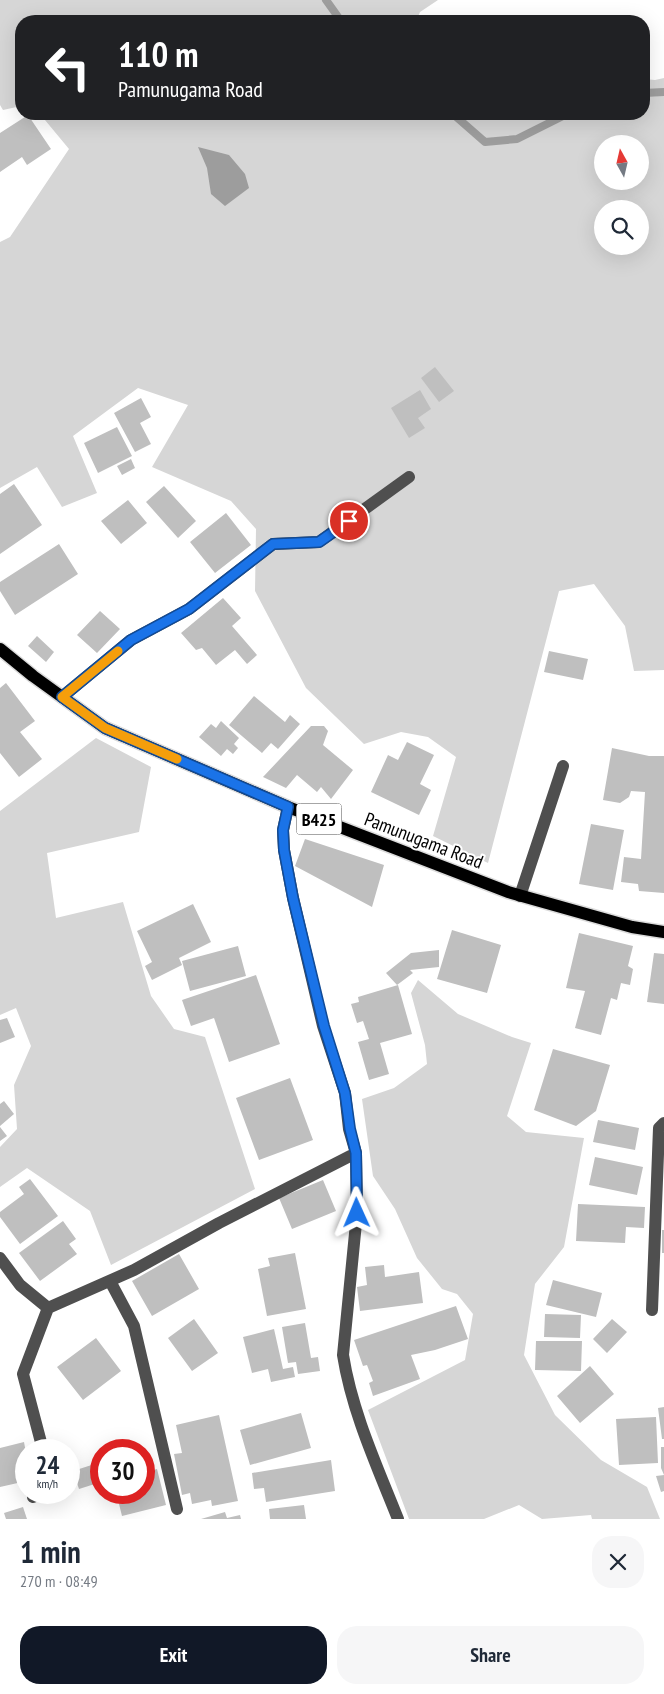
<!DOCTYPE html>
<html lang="en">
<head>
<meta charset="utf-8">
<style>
	:root { --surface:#fff; --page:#f6f6f7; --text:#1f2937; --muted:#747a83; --accent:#111827 }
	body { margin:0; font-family:"PT Sans Narrow",sans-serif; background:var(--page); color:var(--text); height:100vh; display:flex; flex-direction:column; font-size:19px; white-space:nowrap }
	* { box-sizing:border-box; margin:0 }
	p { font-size:16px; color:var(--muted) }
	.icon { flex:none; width:28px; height:28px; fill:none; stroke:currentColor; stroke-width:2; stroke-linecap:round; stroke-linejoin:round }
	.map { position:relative; height:1519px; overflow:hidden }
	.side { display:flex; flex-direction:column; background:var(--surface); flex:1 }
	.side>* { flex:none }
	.guide { position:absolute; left:15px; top:15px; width:635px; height:105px; border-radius:20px; box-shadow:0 5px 20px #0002; background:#202124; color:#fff; overflow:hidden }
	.needle { width:32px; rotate:352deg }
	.tools { position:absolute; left:594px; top:135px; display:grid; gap:10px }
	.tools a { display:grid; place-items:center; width:55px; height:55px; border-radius:50%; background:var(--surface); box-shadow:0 5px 20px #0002; font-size:25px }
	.speed { position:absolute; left:15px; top:1439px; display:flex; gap:10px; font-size:25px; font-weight:700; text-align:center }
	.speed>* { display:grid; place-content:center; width:65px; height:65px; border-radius:50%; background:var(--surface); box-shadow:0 5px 20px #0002; line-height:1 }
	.speed small { font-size:12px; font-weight:400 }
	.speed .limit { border:8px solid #d22; background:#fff; color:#111 }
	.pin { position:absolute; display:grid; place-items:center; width:42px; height:42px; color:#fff; margin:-21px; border:2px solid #fff; border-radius:50%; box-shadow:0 1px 5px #0007 }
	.me { position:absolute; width:55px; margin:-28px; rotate:359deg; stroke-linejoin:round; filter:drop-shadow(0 0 4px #0008) }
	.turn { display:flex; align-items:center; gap:18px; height:105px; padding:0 20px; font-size:22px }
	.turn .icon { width:65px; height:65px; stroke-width:2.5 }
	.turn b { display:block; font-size:35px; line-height:42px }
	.round { display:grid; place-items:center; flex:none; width:52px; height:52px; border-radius:20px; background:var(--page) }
	.head { display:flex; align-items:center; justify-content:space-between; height:85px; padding:0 20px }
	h1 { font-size:30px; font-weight:700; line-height:38px }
	.cta { display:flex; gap:10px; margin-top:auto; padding:10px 20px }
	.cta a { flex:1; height:58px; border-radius:20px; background:var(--accent); color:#fff; font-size:20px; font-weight:700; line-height:58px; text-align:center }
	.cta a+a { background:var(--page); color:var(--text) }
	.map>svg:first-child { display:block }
	.green { fill:#d6d6d6; fill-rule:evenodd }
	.water { fill:#9d9d9d }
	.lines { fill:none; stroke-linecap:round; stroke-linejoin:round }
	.stream { stroke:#9d9d9d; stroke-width:8 }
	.building { fill:#bfbfbf }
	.major-casing { stroke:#dbdbdb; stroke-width:15 }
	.minor { stroke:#4f4f4f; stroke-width:12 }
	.major { stroke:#000; stroke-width:12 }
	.route-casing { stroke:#114b97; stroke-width:12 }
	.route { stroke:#1a73e8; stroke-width:9 }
	.slow { stroke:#f59e0b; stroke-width:9 }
	.labels { text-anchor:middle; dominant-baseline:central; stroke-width:4; stroke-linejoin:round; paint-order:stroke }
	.shield { fill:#fff; stroke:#4c4c4c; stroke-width:1 }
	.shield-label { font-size:18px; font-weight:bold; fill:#000 }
	.street-label { font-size:19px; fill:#000; stroke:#fff }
</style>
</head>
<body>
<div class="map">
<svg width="664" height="1519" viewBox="0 0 664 1519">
	<rect width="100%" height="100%" fill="#fff"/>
	<path class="green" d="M0 0H438L420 12 416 21H21V106L3 110 0 105Z
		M664 78V670L634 671 625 626 594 584 559 591 488 863 433 836 456 757 428 737 401 732 364 744 306 688 255 591 256 529 231 501 152 467 188 405 138 388 73 436 97 493 62 507 37 467 0 488V242L10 237 69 149 40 114H644V79L655 80ZM602 144H640V181H602ZM602 209H640V246H602Z
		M96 738 151 767 139 832 47 853 56 918 123 902 151 996 174 1029 205 1037 255 1189 111 1265 90 1211 27 1168 0 1187V1147L17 1129 14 1085 31 1046 16 1008 0 1015V811Z
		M418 980 458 1014 512 1037 531 1043 507 1116 526 1132 584 1138 564 1247 535 1284 524 1355 555 1415 601 1460 647 1487 660 1519H592L591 1515 542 1519 519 1505 484 1519H409L368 1410 465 1360 473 1314 457 1294 442 1289 417 1258 395 1209 373 1176 362 1099 394 1088 427 1064 425 1045 411 993Z"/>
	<path class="water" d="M198 147 229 155 245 174 249 188 225 206 211 194 207 168Z"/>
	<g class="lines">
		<path class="stream" d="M326 0 341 21
			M644 93 664 92
			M453 114 485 142 517 139 567 114"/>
	</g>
	<path class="building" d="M28 115 51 149 27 165 22 157 0 172V133Z
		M435 367 454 391 439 402 421 378Z
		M420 390 431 409 418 418 425 428 409 438 391 408Z
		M141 398 151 417 140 423 151 444 135 452 114 413Z
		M117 427 132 456 98 473 84 443Z
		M131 459 135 468 122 475 117 466Z
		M14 484 42 525 0 554V494Z
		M164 486 196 521 178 538 146 502Z
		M128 500 147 523 121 544 101 521Z
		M226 513 251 545 215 573 190 542Z
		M59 544 78 574 15 615 0 591V582Z
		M223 598 241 618 232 626 257 655 247 664 235 650 216 665 202 648 196 650 181 633Z
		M100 611 120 629 97 653 77 635Z
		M37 636 54 652 46 662 28 646Z
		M549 651 588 659 583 680 544 672Z
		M6 683 35 721 20 732 42 759 19 777 0 753V688Z
		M254 696 285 722 290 715 300 724 278 749 271 743 262 753 229 725Z
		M221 721 239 738 234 744 238 748 233 754 227 749 221 756 199 737 211 724 216 728Z
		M311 726H324L328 731 323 745 353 770 331 799 321 787 317 792 297 775 286 788 263 777Z
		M407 742 434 755 420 784 431 790 419 815 371 792 388 755 398 760Z
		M612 748 649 756H664V893L639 891 638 884 621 882 624 857 641 859 645 792 631 791 629 797 620 803 603 800Z
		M591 824 624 830 613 890 579 884Z
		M305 839 384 865 372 907 295 866Z
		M193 904 211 942 179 958 182 965 152 980 145 966 152 962 137 931Z
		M452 930 501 945 487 993 437 979Z
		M579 933 633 946 628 966 633 969 630 985 621 983 617 1000 611 998 601 1035 575 1028 585 991 566 988Z
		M238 946 246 976 190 991 182 961Z
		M439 950V967L410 970 413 973 397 985 386 973 411 953Z
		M654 953 664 954V1004L647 1002Z
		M256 975 280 1044 229 1062 214 1018 191 1026 182 1000Z
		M398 985 412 1034 380 1043 389 1074 369 1080 358 1042 369 1039 363 1021 357 1023 351 1004 359 1002 358 997Z
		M7 1018 15 1037 0 1043V1020Z
		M553 1049 610 1065 596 1111 576 1126 534 1110Z
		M290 1078 313 1140 259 1160 236 1098Z
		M4 1101 14 1114 0 1126V1104Z
		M598 1120 639 1128 635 1150 593 1142Z
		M0 1127 7 1136 0 1141Z
		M595 1157 643 1167 637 1195 589 1185Z
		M30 1179 58 1216 20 1244 0 1217V1212L24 1194 19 1187Z
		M323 1180 336 1211 292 1229 279 1198Z
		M578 1204 645 1207 644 1228 626 1227 625 1243 576 1241Z
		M63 1221 76 1239 69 1244 77 1254 40 1281 19 1253Z
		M662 1230H664V1253H662Z
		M295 1253 306 1309 267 1316 258 1269 270 1266 268 1258Z
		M179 1254 199 1289 152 1316 132 1281Z
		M384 1265 385 1277 419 1272 423 1303 360 1311 357 1287 367 1285 365 1267Z
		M553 1280 602 1293 596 1317 546 1305Z
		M456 1306 468 1339 435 1350 411 1355 420 1379 373 1396 369 1383 373 1381 367 1365 363 1366 354 1340Z
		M545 1314 581 1315 580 1338 544 1337Z
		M194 1319 218 1353 192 1371 168 1338Z
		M612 1319 627 1332 607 1353 593 1339Z
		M305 1323 311 1358 318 1357 320 1371 298 1374 296 1362 288 1363 282 1327Z
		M274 1329 283 1369 293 1367 295 1377 271 1382 268 1369 252 1373 243 1337Z
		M96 1338 121 1371 83 1400 57 1367Z
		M536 1341H582L581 1371 535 1370Z
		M590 1366 614 1394 580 1423 557 1396Z
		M664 1407V1439H662L658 1408Z
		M301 1413 311 1448 250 1465 240 1430Z
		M219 1415 238 1501 212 1506 211 1500 192 1504 190 1493 182 1495 174 1454 182 1453 176 1425Z
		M656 1417 658 1463 619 1465 616 1419Z
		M24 1442 26 1453V1464L18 1467 22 1482 0 1487V1448Z
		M661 1447H664V1491L661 1492 656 1476 664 1475 661 1468Z
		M331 1460 335 1491 266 1502 264 1488 254 1489 252 1473Z
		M101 1462V1482L79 1489 73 1471Z
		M157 1469 166 1505 122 1516 116 1492H144V1473Z
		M304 1505 306 1519H270L269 1509Z
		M23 1507 27 1519H6L4 1513Z
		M225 1512 227 1518 240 1515 241 1519H201Z"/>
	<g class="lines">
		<g class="major-casing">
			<path id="major" d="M0 649 33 676 105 728 288 807 508 892 632 927 664 932"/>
		</g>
		<path class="minor" d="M62 697 131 640 189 609 273 544 319 542 409 477
			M288 807 283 830 284 850 293 898 323 1026 345 1093 349 1129 356 1153 357 1213 343 1355C352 1412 377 1466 398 1519
			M520 896 563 766
			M0 1258 20 1285 48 1308 134 1270 219 1223 356 1153
			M110 1281 134 1326 177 1509
			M652 1310 659 1128 664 1123
			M43 1450 23 1374 48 1308
			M33 1497 42 1492"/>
		<use href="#major" class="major"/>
	</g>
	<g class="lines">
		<g class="route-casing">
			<path id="route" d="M349 521 319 542 273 544 189 609 131 640 62 697 105 728 288 807 283 830 284 850 293 898 324 1026 345 1093 350 1129 356 1153 357 1213"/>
		</g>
		<use href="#route" class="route"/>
		<path class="slow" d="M118 651 62 697 105 728 177 759"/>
	</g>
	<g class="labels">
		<rect class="shield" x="296.5" y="803.5" width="45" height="31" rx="4"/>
		<g class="shield-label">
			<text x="319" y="819">B425</text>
		</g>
		<g class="street-label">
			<text transform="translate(424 840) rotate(21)">Pamunugama Road</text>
		</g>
	</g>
</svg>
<div class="tools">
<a><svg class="needle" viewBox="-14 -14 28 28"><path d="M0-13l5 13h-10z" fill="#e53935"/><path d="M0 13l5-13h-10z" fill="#747a83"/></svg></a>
<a><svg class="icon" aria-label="search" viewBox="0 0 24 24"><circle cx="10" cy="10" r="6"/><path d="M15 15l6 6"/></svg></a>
</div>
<div class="speed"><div>24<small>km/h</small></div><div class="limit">30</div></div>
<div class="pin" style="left:349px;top:521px;background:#d93025"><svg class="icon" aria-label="arrive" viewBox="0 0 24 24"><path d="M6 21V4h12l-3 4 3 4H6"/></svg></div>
<svg class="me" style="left:357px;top:1213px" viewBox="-20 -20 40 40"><path d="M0-17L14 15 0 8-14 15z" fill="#1a73e8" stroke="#fff" stroke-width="4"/></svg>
<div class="guide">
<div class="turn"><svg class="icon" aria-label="left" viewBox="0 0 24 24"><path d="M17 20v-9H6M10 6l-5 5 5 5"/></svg><div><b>110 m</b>Pamunugama Road</div></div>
</div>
</div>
<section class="side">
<div class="head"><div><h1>1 min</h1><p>270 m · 08:49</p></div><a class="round"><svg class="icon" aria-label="close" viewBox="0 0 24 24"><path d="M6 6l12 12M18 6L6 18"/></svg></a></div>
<div class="cta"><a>Exit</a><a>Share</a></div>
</section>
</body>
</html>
